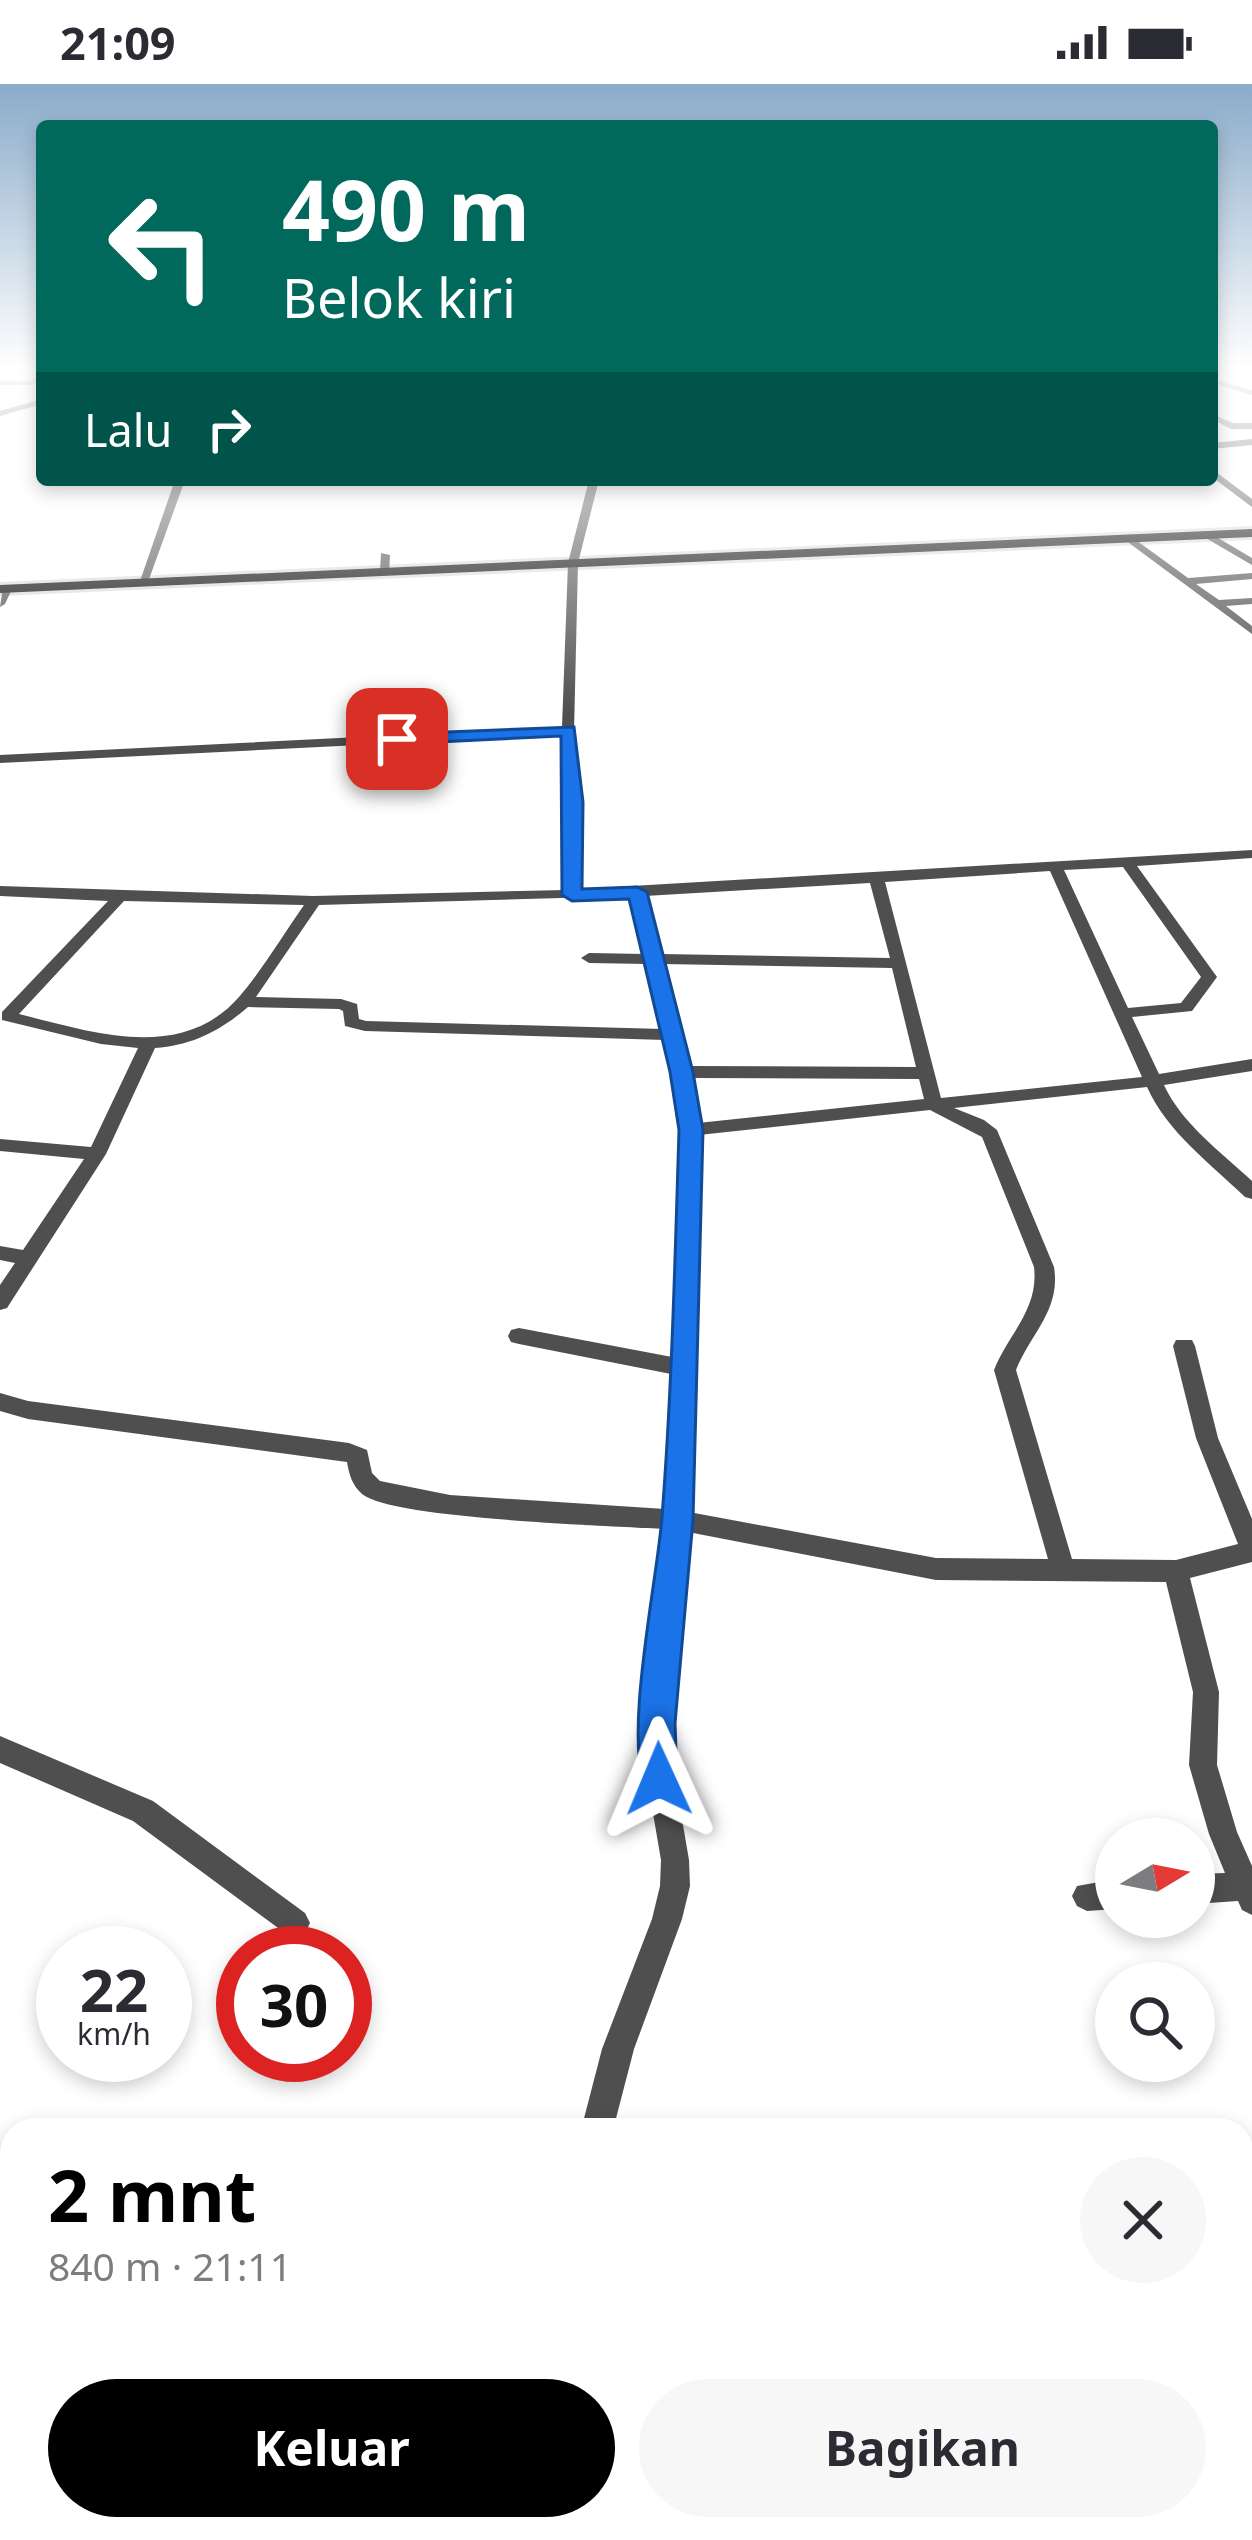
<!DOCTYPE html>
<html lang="id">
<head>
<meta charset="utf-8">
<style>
	:root { --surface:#fff; --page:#f7f7f7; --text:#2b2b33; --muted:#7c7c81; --accent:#000 }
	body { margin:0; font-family:"Noto Sans",sans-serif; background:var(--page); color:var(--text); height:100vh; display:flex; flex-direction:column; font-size:45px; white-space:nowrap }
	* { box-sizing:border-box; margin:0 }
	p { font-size:39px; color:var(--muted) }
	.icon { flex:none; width:66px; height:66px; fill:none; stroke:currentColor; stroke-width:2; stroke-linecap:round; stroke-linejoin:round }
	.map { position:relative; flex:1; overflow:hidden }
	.drawer { position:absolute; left:0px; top:2034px; width:1254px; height:423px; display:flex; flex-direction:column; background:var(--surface); border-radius:36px 36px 0 0; box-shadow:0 6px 18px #0003 }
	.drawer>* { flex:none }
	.top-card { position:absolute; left:36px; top:36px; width:1182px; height:366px; border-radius:12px; box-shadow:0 6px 18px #0003; background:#00695c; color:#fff; overflow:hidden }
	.needle { width:78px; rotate:80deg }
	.fabs { position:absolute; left:1095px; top:1734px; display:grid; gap:24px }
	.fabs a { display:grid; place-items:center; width:120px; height:120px; border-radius:50%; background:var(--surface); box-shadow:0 6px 18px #0003; font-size:60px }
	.speed { position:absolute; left:36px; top:1842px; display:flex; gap:24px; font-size:60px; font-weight:700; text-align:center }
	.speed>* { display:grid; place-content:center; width:156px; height:156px; border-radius:50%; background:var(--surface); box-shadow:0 6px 18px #0003; line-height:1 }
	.speed small { font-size:30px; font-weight:400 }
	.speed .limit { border:18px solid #d22; background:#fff; color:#111 }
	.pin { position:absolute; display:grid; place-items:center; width:102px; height:102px; color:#fff; margin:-51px; border-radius:24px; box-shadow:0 6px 18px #0006 }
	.me { position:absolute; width:132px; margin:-66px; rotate:359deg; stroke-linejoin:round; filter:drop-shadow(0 0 9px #0008) }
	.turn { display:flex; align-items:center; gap:42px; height:252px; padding:0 48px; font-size:54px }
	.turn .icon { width:156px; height:156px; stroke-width:2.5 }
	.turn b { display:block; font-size:84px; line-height:102px }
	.then { display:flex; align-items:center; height:114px; padding:0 48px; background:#0003; gap:24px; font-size:45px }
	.round { display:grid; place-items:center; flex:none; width:126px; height:126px; border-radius:63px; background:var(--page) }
	.summary { display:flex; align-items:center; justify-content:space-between; height:204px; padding:0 48px }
	h1 { font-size:72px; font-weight:700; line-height:90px; color:var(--accent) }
	.primary-button { display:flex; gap:24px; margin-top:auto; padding:24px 48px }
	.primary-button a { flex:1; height:138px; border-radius:72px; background:var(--accent); color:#fff; font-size:48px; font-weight:700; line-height:138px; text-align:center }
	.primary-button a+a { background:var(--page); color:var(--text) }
	.status { display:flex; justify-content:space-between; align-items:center; height:84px; padding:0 60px; background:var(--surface); direction:ltr }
	.status svg { height:33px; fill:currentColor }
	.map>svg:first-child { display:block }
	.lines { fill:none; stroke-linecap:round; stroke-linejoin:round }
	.major-casing { stroke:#dbdbdb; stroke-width:6 }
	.minor { fill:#4f4f4f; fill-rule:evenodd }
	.major { fill:#000; fill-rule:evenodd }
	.route { fill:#1a73e8; stroke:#114b97; stroke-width:3 }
</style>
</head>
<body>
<div class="status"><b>21:09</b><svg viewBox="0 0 49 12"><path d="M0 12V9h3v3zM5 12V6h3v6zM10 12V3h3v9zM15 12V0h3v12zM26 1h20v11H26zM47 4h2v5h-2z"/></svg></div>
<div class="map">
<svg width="1252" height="2456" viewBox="0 0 1252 2456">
	<rect width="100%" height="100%" fill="#fff"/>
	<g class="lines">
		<g class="major-casing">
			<path id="major" d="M1252 445V453L0 509V501Z"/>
		</g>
		<path class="minor" d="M42 290V295L31 301H0V297H29Z
			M1212 295 1252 306V311L1212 299Z
			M42 315V320L0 332V327Z
			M1212 330 1233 339H1252V345H1231L1212 335Z
			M1252 355V361L1212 365V359Z
			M1212 385 1252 415V423L1212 393Z
			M175 396H185L148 498 139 500Z
			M589 396H599L578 479 574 647 581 718 580 805 1252 766V774L1137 782 1217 893 1192 927 1132 933 1159 990 1252 975V987L1164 1001C1182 1040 1221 1068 1252 1097V1115L1245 1113C1211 1080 1167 1048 1147 1003L954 1024 984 1036 997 1046 1054 1183C1061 1226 1031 1249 1016 1286L1072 1475 1176 1476 1238 1460 1196 1354 1173 1262 1176 1256H1192L1195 1262 1218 1354 1252 1435V1478L1190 1494 1219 1608 1217 1681 1237 1748 1252 1782V1831L1242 1826 1238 1817 1194 1820V1790L1225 1789 1209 1750 1189 1681 1193 1608 1166 1498 936 1496 688 1448 670 1665 689 1776 690 1802 682 1835 634 1965 613 2046H581L602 1965 652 1835 660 1802 661 1776 642 1665 664 1445C614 1442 392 1435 362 1410 352 1401 349 1390 347 1378L28 1335 0 1327V1309L28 1317 349 1359 367 1366 372 1389 380 1397 450 1411 665 1425 671 1290 519 1260 511 1258 508 1252 511 1246 519 1244 672 1273 681 1046 665 956 365 947 345 942 343 927 339 925 248 923C220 947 193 961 155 964L106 1070 7 1224 0 1226V1201L15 1179 0 1176V1162L23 1166 84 1075 0 1067V1055L91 1063 138 964 101 960 2 936V928L108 817 0 812V802L313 812 565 806 567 718 562 651 0 679V671L562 643 568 479ZM1123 783 1201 893 1181 919 1128 924 1064 786ZM1050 787 1142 993 941 1014 885 798ZM870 799 890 874 661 870 645 812ZM631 812 645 870 589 869 581 874 589 879 647 880 663 945 366 937 359 935 357 920 341 915 256 913 319 821ZM124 817 304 821C283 851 263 885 239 913 181 979 92 948 19 930ZM663 880 892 884 916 983 689 982ZM692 994 919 995 924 1015 698 1039ZM930 1026 982 1053 1034 1183C1039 1225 1009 1249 994 1286L1048 1475 936 1474 689 1428 693 1290 696 1284 693 1279 699 1051Z
			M1208 448 1252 474V481L1204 453Z
			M1129 451 1188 494 1252 489V495L1196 500 1219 516 1252 514V520L1226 522 1252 542V550L1125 456Z
			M381 469 390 471 389 490 380 488Z
			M3 503 12 505 5 520 0 523Z
			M0 1652 153 1717 305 1829 310 1839 305 1849 295 1854 285 1849 133 1737 0 1679Z
			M1116 1795V1825L1087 1827 1077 1822 1072 1812 1077 1802Z
			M813 2445H851L852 2456H814Z"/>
		<use href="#major" class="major"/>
	</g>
	<linearGradient id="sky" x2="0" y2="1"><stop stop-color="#8aabca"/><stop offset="0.45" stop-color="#fff"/><stop offset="1" stop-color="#fff" stop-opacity="0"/></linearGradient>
	<rect width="1252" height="631" fill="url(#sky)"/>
	<path class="route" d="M574 643 583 718 582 805 637 803 647 808 693 988 703 1046 693 1436 675 1639 677 1695 672 1707 659 1713 646 1707C623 1651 657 1499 662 1433 672 1304 675 1175 679 1046L670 988 629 815 572 817 562 811 561 652 397 660 388 655 397 650Z"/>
</svg>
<div class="fabs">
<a><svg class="needle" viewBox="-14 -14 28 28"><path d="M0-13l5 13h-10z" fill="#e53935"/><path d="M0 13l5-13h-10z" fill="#7c7c81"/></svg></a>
<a><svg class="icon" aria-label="search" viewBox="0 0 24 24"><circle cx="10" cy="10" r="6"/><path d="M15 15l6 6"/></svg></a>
</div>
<div class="speed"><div>22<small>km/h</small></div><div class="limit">30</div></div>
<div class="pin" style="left:397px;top:655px;background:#d93025"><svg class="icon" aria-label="arrive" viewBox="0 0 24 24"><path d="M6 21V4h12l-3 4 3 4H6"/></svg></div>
<svg class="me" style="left:659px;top:1695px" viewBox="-20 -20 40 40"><path d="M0-17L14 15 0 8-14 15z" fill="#1a73e8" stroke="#fff" stroke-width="4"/></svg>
<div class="top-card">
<div class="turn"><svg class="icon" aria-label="left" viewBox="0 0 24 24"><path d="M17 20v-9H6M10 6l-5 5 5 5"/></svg><div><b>490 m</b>Belok kiri</div></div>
<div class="then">Lalu<svg class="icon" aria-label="right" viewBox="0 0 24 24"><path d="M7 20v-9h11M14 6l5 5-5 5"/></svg></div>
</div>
<section class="drawer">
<div class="summary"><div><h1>2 mnt</h1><p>840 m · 21:11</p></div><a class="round"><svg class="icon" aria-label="close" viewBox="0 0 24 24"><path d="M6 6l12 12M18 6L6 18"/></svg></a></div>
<div class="primary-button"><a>Keluar</a><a>Bagikan</a></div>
</section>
</div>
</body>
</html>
